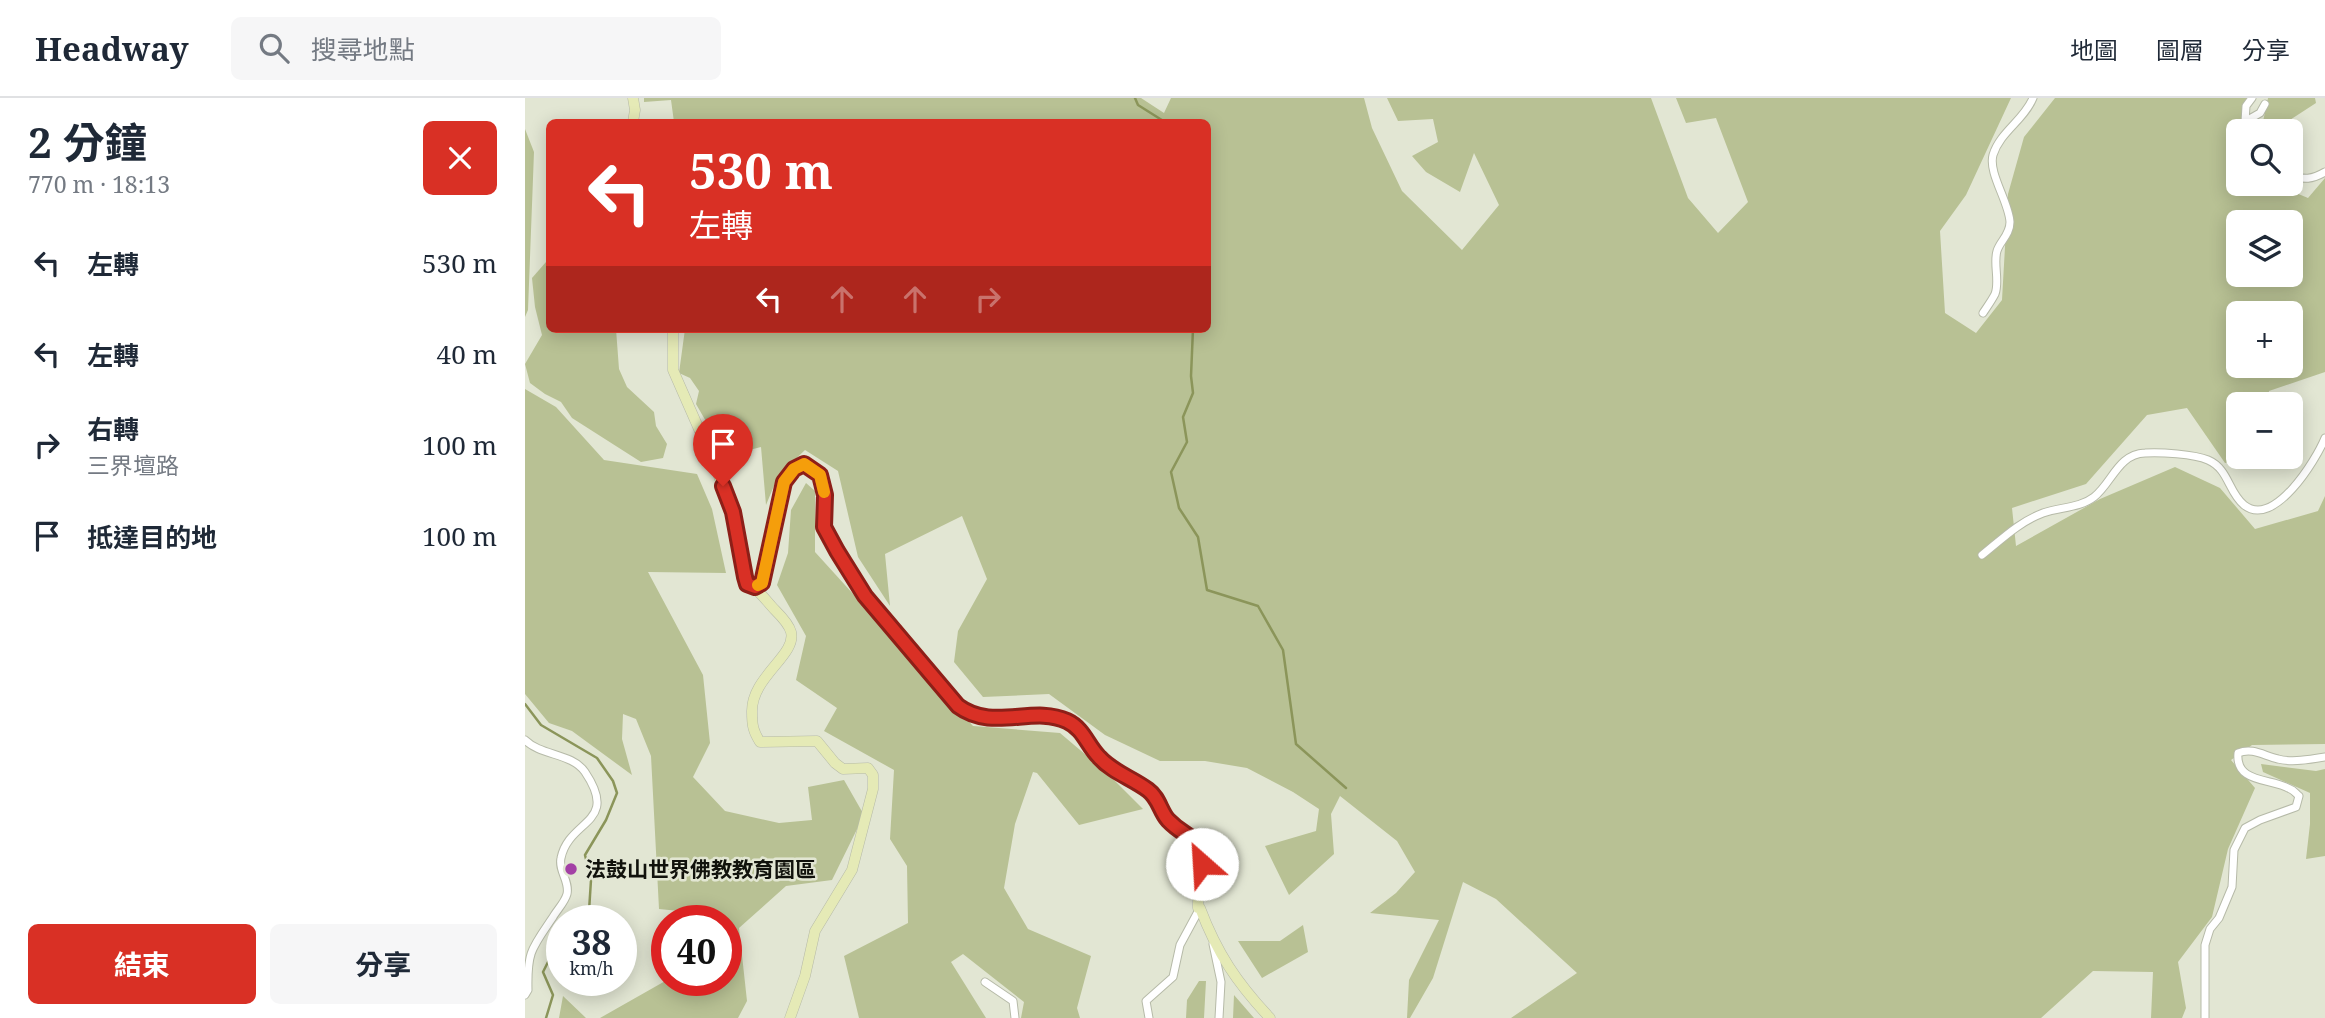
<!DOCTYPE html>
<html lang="zh-TW">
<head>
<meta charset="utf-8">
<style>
	:root { --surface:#fff; --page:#f6f6f7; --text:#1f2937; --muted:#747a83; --line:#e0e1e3; --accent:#d93025 }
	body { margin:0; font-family:"Noto Serif","Noto Sans TC",serif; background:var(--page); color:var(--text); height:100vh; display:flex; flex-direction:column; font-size:26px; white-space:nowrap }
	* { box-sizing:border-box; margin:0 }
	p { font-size:23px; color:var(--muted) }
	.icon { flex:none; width:38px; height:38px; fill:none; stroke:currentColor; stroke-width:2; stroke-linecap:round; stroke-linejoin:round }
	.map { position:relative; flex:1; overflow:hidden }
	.drawer { display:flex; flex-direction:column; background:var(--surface); width:525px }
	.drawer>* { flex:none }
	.hud { position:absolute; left:21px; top:21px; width:665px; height:214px; border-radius:10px; box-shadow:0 4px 18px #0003; background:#d93025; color:#fff; overflow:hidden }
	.buttons { position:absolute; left:1701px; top:21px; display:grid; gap:14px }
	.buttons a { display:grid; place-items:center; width:77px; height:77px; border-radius:10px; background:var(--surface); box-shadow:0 4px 18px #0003; font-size:35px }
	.speed { position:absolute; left:21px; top:807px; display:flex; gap:14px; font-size:35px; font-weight:700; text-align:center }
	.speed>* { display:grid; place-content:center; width:91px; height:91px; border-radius:50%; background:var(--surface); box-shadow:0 4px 18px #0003; line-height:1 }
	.speed small { font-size:18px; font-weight:400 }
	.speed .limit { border:10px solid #d22; background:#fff; color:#111 }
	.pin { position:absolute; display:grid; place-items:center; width:60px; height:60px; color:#fff; margin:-72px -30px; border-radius:50% 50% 50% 0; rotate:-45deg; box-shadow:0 0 7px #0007 }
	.pin .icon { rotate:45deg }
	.me { position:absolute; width:77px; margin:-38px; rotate:334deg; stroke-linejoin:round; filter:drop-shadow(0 0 5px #0008) }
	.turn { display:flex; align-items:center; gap:24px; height:147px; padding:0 28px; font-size:32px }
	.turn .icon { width:91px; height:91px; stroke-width:2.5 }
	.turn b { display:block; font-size:49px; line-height:60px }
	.lanes { display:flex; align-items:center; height:66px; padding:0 28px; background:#0003; justify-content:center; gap:35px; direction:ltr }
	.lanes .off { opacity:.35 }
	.round { display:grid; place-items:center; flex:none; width:74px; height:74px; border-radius:10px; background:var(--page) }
	.overview { display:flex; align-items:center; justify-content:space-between; height:119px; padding:0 28px }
	h1 { font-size:42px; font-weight:700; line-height:52px }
	.cta { display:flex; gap:14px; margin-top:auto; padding:14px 28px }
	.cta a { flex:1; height:80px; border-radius:10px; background:var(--accent); color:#fff; font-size:28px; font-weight:700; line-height:80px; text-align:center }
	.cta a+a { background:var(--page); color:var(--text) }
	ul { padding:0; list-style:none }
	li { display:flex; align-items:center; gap:21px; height:91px; padding:0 28px }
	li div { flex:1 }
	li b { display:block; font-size:26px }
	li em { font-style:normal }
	header { display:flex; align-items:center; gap:42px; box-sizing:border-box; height:98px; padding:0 35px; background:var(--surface); border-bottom:2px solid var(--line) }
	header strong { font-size:33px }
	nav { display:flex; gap:38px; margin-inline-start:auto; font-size:24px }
	.search { width:490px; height:63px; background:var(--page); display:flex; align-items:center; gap:18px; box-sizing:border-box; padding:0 24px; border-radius:10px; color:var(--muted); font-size:26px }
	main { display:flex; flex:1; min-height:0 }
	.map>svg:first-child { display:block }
	.green { fill:#b8c194; fill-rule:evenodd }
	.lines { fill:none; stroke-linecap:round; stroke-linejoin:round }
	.stream { stroke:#8b955a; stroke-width:2.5 }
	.street-casing { stroke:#b6baa8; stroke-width:9 }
	.secondary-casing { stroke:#b6baa8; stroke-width:11 }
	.street { stroke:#fff; stroke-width:7 }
	.secondary { stroke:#e5eab6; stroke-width:10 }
	.route-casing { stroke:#8d1f18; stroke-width:18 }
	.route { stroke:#d93025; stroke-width:12 }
	.slow { stroke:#f59e0b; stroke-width:12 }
	.poi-dot { fill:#a340a5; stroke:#e2e6d3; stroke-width:2.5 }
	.labels { text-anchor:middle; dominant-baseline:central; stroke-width:5; stroke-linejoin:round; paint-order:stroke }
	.poi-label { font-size:21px; font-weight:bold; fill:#11120c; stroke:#e2e6d3; text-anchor:start }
</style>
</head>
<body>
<header>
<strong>Headway</strong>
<div class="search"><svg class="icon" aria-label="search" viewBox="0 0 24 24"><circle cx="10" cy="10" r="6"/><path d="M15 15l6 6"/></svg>搜尋地點</div>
<nav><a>地圖</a><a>圖層</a><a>分享</a></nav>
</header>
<main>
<section class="drawer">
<div class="overview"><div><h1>2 分鐘</h1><p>770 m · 18:13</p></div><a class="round" style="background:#d93025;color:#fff"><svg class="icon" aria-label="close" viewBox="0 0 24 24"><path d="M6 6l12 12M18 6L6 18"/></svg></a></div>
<ul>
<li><svg class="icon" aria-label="left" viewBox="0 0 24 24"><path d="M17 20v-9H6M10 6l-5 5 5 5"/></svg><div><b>左轉</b></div><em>530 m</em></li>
<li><svg class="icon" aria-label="left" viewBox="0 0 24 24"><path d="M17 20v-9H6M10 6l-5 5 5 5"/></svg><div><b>左轉</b></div><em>40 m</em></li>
<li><svg class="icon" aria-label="right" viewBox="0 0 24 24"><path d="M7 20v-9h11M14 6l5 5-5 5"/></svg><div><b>右轉</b><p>三界壇路</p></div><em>100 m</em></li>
<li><svg class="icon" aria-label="arrive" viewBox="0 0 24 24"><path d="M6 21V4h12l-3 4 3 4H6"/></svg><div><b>抵達目的地</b></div><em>100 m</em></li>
</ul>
<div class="cta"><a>結束</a><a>分享</a></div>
</section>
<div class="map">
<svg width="1800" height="920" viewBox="0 0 1800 920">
	<rect width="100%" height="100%" fill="#e2e6d3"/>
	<path class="green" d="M119 0H616L639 15 646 0H839L847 30 877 93 937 152 974 107 949 55 935 94 901 74 887 58 913 44 908 21 873 23 862 0H1126L1163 100 1193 135 1223 104 1191 20 1161 25 1151 0H1486L1441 97 1415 133 1420 215 1451 235 1477 202 1483 96 1499 39 1530 0H1727L1720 33H1713L1712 68 1713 86H1750L1783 100 1800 80V274L1744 293 1742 306H1713V359L1738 360 1700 365 1662 310 1622 317 1561 386 1487 410 1491 448 1575 401 1650 369 1695 390 1730 431 1793 413 1800 398V646L1727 647 1706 662 1730 690 1703 751 1687 819 1653 864 1661 910 1657 920H1626L1628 874 1568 873 1516 920H986L1052 875 971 801 938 784 908 880 885 920H882L884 882 914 822 845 815 871 795 890 774 872 743 815 698 806 716 809 756 764 797 740 748 791 733 794 711 768 694 722 670 680 663H635L580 637 524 596 458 599 429 564 433 533 462 481 437 418 360 456 365 508 333 459 313 373 280 352 253 378 241 407 236 349 201 358 171 306 174 293 165 280 154 275 160 231H682V24H149L146 2 119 4ZM1713 124H1766V177H1713ZM1713 215H1766V268H1713Z
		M1743 0H1790L1791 5 1748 33H1736Z
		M0 31 9 54 3 212 0 219Z
		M21 164 24 165V231H91L94 271 102 289 129 314 131 328 142 346 138 360 116 364 47 320 36 304 20 296 5 285 0 266 17 237 10 209 7 180Z
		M0 291 31 309 79 362 172 376 187 411 201 475 123 474 178 577 185 645 168 679 200 713 254 725 287 722 283 689 319 682 339 717 307 782 261 788 214 830 222 903 213 920H75L142 882H201V822H162L164 814 134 811 126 658 111 621 98 616 97 641 107 677 47 633 24 625 0 596Z
		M281 385 290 393V454L448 628 535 635 581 674 618 711 554 727 512 675 508 674 490 726 479 790 503 831 566 858 552 910 555 920H496L499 904 438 856 426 864 461 920H334L319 858 383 825 382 768 365 741 369 672 299 633 312 610 271 582 281 538 252 487 263 455 266 412Z
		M1736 666 1791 673 1800 671V758L1781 761 1785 726V695L1738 674Z
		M778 827 783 854 737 880 713 843H755Z
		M674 883H681L679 920H661L662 902Z
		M709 897 729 920H708Z
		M38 898 61 920H34Z"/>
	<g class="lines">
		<path class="stream" d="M610 0 613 7 640 24
			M668 231 666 278 668 295 658 319 662 344 646 374 654 410 673 439 682 492 733 508 758 552 771 646 821 690
			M0 606 16 627 72 660 88 683 92 695 81 722 60 757 66 782 64 813 53 822
			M21 920 28 897 18 874 37 836"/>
		<g class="street-casing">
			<path id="street" d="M1720 24 1721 8 1727 0
				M1713 40 1711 37 1714 27 1735 15 1740 6
				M1766 76C1778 83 1788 81 1800 74
				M1458 215C1462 209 1467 202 1470 196 1475 183 1468 166 1472 153 1475 143 1485 137 1485 124 1484 104 1463 75 1468 57 1475 34 1499 22 1508 0
				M1457 457C1477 441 1494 424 1518 415 1535 409 1555 410 1569 399 1587 385 1593 356 1620 355 1635 354 1669 356 1683 362 1704 371 1703 394 1719 407 1749 431 1791 362 1800 340
				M0 642C16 658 47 655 60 674 95 726 44 721 36 760 33 773 45 783 42 796 40 804 32 812 28 819 7 850 2 853 3 892L0 897
				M688 846 696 884 694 920
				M460 884 488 903 490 920
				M624 920 621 903 648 879 655 847 675 810
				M1680 920V847L1685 831 1694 820 1707 789 1709 752 1720 730 1735 722 1771 709 1774 698C1771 696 1769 692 1765 691 1747 680 1710 686 1713 655 1728 649 1739 658 1753 661 1768 665 1785 661 1800 659"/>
		</g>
		<g class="secondary-casing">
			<path id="secondary" d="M108 24 110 12 108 0
				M148 231V272L188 363 208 414 216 466 222 486C234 491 241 503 250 512 255 517 264 526 266 534 272 557 226 579 227 614 227 627 228 633 235 644L292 643 310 665 318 671 343 670 348 677V691L327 772 290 833 280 878 265 920
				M230 489 237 485 259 384 269 371 279 366 295 377 300 397 299 429 312 453 339 498 433 608C463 631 503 613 537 622 558 627 561 646 574 659 588 674 608 680 623 692 634 700 635 713 644 722 653 732 671 737 675 751 681 767 672 792 673 810H675C692 855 712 885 745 920"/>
		</g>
		<use href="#street" class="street"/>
		<use href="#secondary" class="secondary"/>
	</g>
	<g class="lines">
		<g class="route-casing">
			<path id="route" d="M198 388 208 414 220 479 222 486 230 489 237 485 259 384 269 371 279 366 295 377 300 397 299 429 312 453 340 498 433 608C468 634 508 607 542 623 559 631 562 647 574 659 587 674 607 680 623 692 634 700 635 713 643 722 662 742 673 734 677 766"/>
		</g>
		<use href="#route" class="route"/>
		<path class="slow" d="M233 487 237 485 259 384 269 371 279 366 295 377 299 394"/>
	</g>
	<circle class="poi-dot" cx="46" cy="771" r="7"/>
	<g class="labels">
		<g class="poi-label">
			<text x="60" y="771">法鼓山世界佛教教育園區</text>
		</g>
	</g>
</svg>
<div class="buttons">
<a><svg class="icon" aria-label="search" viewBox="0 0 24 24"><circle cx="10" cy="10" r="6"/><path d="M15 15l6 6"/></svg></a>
<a><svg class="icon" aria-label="layers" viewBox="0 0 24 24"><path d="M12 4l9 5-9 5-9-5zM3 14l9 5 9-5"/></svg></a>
<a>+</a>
<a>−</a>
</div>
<div class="speed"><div>38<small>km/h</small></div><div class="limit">40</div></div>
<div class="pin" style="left:198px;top:388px;background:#d93025"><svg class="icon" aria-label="arrive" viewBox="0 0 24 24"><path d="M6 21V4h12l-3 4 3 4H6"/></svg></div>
<svg class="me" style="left:677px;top:766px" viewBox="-20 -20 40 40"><circle r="19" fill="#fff"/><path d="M0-13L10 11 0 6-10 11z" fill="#d93025"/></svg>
<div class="hud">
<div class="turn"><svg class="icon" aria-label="left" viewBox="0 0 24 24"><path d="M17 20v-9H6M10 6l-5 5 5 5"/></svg><div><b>530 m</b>左轉</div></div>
<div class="lanes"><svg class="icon" aria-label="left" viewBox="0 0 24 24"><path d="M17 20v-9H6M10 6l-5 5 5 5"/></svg><svg class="icon off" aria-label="ahead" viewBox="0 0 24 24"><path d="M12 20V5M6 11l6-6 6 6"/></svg><svg class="icon off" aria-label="ahead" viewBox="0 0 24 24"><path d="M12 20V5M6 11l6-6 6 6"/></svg><svg class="icon off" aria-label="right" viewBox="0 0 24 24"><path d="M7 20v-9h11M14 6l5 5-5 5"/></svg></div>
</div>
</div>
</main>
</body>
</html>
